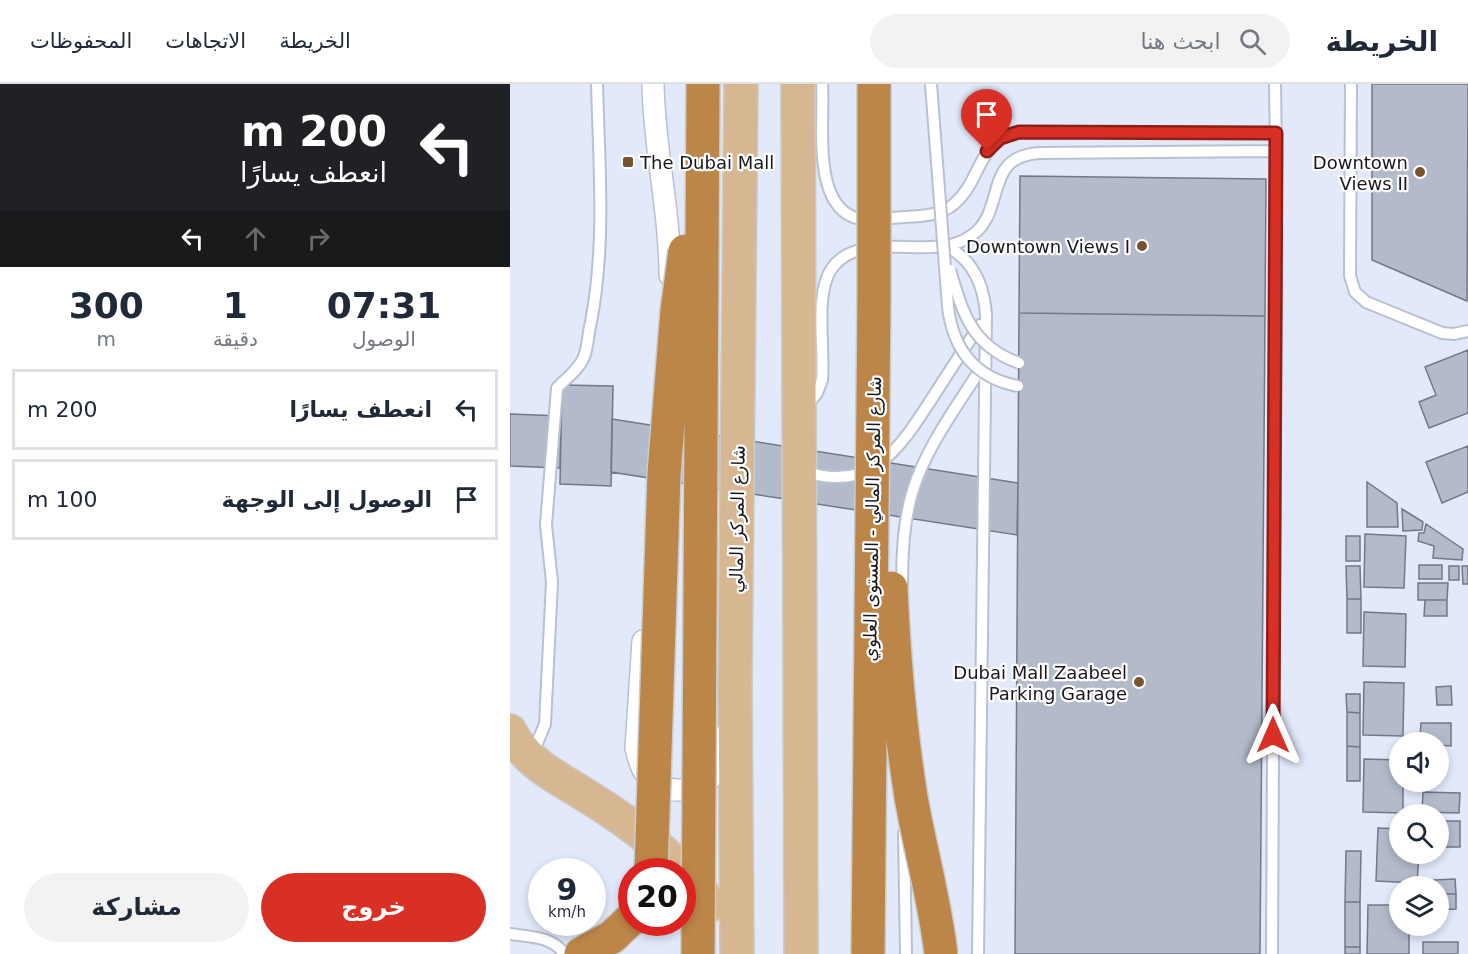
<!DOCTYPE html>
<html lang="ar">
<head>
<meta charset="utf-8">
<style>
	:root { --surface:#fff; --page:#f2f2f3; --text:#1f2937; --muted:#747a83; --line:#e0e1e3; --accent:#d93025 }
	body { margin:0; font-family:"DejaVu Sans","Noto Naskh Arabic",sans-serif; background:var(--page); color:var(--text); direction:rtl; height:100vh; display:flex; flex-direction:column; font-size:22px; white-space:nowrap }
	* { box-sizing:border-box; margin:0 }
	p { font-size:20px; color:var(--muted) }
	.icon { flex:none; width:33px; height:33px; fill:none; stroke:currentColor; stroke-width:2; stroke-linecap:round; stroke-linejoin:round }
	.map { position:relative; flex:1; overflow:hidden; direction:ltr }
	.panel { display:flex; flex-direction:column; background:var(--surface); width:510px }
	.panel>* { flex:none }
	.guide { background:#202124; color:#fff; overflow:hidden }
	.controls { position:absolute; left:879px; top:648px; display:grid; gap:12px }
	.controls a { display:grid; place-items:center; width:60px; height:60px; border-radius:50%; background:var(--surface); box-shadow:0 3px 9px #0003; font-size:30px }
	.speed { position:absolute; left:18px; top:774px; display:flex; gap:12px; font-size:30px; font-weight:700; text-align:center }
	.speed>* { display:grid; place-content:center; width:78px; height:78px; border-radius:50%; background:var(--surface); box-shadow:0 3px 9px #0003; line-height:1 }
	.speed small { font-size:15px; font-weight:400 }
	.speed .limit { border:9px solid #d22; background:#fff; color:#111 }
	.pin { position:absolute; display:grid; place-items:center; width:51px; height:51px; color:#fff; margin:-62px -26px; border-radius:50% 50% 50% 0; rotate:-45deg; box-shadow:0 0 6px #0007 }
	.pin .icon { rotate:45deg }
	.me { position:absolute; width:66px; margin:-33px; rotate:0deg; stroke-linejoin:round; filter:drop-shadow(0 0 4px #0008) }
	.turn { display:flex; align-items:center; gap:21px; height:126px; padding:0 24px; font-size:27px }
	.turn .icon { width:78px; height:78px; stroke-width:2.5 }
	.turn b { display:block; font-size:42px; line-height:51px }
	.lanes { display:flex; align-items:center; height:57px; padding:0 24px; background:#0003; justify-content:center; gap:30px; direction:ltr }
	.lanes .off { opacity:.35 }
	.eta { display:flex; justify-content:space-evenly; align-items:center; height:102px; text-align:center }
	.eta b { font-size:36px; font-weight:800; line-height:42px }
	.button { display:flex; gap:12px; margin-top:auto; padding:12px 24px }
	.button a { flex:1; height:69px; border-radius:36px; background:var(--accent); color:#fff; font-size:24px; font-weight:800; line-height:69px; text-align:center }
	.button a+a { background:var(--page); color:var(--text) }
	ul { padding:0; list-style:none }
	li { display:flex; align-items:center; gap:18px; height:81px; margin:0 12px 9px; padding:0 12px; border:3px solid var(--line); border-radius:0px }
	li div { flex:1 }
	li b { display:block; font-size:22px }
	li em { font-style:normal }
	header { display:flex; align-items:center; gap:36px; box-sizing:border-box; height:84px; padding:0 30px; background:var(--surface); border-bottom:2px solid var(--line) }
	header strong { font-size:28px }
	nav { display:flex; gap:33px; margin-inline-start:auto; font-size:21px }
	.search { width:420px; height:54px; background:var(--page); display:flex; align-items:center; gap:15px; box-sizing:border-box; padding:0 21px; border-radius:33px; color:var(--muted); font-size:22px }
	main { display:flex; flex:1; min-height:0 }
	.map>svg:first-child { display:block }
	.building { fill:#b3baca; stroke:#727887; stroke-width:1.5 }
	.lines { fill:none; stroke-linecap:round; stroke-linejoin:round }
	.lane-casing { stroke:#b9c0cf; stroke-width:14 }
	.street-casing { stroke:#b9c0cf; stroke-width:24 }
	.primary-casing { stroke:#ccccce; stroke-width:36 }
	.highway-casing { stroke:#ccccce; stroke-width:36 }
	.lane { stroke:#fff; stroke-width:10 }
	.street { stroke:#fff; stroke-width:21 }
	.primary { stroke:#d7b692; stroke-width:33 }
	.highway { stroke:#bd8649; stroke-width:33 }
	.lane-bridge-casing { stroke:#b9c0cf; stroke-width:14; stroke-linecap:butt }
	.highway-bridge-casing { stroke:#ccccce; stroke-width:36; stroke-linecap:butt }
	.lane-bridge { stroke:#fff; stroke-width:10 }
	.highway-bridge { stroke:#bd8649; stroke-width:33 }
	.route-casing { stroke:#8d1f18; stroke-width:15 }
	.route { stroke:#d93025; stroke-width:10 }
	.poi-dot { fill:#78542e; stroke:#fff; stroke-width:2 }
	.labels { text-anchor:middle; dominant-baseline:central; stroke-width:4.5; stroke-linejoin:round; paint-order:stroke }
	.poi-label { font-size:18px; fill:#16181e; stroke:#fff; text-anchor:end }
	.street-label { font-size:18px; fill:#16181e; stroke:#fff }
</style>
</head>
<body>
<header>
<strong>الخريطة</strong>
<div class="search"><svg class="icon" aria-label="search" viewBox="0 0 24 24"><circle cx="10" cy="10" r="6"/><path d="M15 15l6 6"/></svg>ابحث هنا</div>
<nav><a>الخريطة</a><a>الاتجاهات</a><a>المحفوظات</a></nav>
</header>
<main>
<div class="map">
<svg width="958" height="870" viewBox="0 0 958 870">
	<rect width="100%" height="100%" fill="#e2e9fa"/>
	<path class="building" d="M862 0H958L957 217 862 176Z
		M510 92 756 95 755 232 509 229Z
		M509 229 755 232 750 870H505Z
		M958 266V329L919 344 909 318 926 311 915 283Z
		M52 301 103 302 101 402 50 400Z
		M0 330 51 332 50 384 0 382Z
		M102 335 508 399 507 451 101 388Z
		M958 362V408L932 419 916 378Z
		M857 398 887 419 888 443H857Z
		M892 425 913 438 912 446 893 447Z
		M916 440 953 465 952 476 923 474 924 462 908 457 909 449H914Z
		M855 450 896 452 894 504 854 503Z
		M836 452H850V477H836Z
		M909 481H932V495H909Z
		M836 482H850L851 515H837Z
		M939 482H949V496H939Z
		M952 482H958V500H953Z
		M908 499H938L937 516H908Z
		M837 515H851V549H837Z
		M915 516H937V532H914Z
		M854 528 896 530 895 583 853 582Z
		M854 598 894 599 893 652 853 651Z
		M941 602 942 621H927L926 603Z
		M836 610H850V629L837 628Z
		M837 628 850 629V663L837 662Z
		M911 639H941V662L928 661V658H921V652H910Z
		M837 662 850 663V697H837Z
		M854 675 890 676V698H893V729L853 728Z
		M913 708 950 709 949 729 912 728Z
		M928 737H950V763H928Z
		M868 744 890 745V770H909L907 799 866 797Z
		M836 767H851L850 818H835Z
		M945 795 946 810H928V802H924V796Z
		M928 810H946V825L928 826Z
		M835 818H850V863H835Z
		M858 821H890V842H899V870H857Z
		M913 858H948V870H913Z
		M835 863H850V870H835Z"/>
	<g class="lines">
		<g class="lane-casing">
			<path id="lane" d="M312 0C315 37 300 125 350 135 361 137 372 135 382 134 402 132 428 134 444 120 473 95 465 59 509 48L766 49
				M841 0 840 192 845 208 856 218 932 249 944 250 958 247
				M436 162C464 176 474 202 476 231L468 870
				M298 320 307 309 312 296C315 265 304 209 322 184 350 145 419 176 456 155 500 132 469 72 530 69L766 67
				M293 387C361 410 389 365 421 316 437 291 453 266 470 241
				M392 506C392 472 393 438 403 406 417 361 450 318 475 278
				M23 669 35 640 42 498 36 441 47 304C56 294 68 287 74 273 78 263 78 249 81 238 96 160 89 79 87 0
				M394 749 396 870
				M0 850C19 853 43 852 54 870
				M762 870 766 67 765 0"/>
		</g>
		<g class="street-casing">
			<path id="street" d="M143 0C144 64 160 127 160 191
				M133 557 126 664C129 676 131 685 139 694 156 712 188 709 203 691 212 680 213 665 215 651"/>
		</g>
		<g class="primary-casing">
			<path id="primary" d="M288 0 291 870
				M0 647C16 680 51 695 80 714 121 739 175 780 200 821
				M227 870 225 601 231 0"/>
		</g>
		<g class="highway-casing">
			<path id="highway" d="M71 870 102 853 122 834"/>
		</g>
		<use href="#lane" class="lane"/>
		<use href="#street" class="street"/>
		<use href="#primary" class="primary"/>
		<use href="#highway" class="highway"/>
		<g class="lane-bridge-casing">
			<path id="lane-bridge" d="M421 0 438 223C443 265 465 294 508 302
				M440 186C453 230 462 262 509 279"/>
		</g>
		<g class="highway-bridge-casing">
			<path id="highway-bridge" d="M381 504C384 574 390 644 401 713 410 765 425 817 431 870
				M141 788 154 390 167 227 175 167
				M188 870 193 0
				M358 870 364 210V0"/>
		</g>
		<use href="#lane-bridge" class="lane-bridge"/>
		<use href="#highway-bridge" class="highway-bridge"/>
	</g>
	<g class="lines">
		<g class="route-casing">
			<path id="route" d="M477 67 490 54 509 48 766 49 763 651"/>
		</g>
		<use href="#route" class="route"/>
	</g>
	<g class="poi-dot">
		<rect x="112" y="72" width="12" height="12" rx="3"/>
		<circle cx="910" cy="88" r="6"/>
		<circle cx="632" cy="162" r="6"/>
		<circle cx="629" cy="598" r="6"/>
	</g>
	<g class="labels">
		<g class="poi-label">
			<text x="130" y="78" text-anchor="start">The Dubai Mall</text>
			<text x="898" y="78">Downtown<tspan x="898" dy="21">Views II</tspan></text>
			<text x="620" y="162">Downtown Views I</text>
			<text x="617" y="588">Dubai Mall Zaabeel<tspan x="617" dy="21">Parking Garage</tspan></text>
		</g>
		<g class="street-label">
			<text transform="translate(227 435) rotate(-89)">شارع المركز المالي</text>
			<text transform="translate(362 435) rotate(-89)">شارع المركز المالي - المستوى العلوي</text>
		</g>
	</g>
</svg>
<div class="controls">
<a><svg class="icon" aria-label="sound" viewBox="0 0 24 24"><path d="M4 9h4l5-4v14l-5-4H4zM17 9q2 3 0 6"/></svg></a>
<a><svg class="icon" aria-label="search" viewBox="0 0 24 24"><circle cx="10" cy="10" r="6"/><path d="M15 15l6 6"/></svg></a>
<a><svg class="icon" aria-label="layers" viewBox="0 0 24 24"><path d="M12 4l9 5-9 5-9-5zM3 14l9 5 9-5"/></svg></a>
</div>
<div class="speed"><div>9<small>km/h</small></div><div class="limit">20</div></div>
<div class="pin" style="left:477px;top:67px;background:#d93025"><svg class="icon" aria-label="arrive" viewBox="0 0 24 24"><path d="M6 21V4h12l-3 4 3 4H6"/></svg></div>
<svg class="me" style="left:763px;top:651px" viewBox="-20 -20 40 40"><path d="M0-17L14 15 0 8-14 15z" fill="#d93025" stroke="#fff" stroke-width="4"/></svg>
</div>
<section class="panel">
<div class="guide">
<div class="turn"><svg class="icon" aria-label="left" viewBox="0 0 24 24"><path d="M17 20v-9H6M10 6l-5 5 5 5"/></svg><div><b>200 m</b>انعطف يسارًا</div></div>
<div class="lanes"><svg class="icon" aria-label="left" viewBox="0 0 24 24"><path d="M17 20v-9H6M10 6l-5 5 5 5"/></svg><svg class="icon off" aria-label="ahead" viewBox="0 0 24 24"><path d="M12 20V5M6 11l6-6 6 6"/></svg><svg class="icon off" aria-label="right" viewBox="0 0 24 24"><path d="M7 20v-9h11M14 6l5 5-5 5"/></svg></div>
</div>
<div class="eta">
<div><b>07:31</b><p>الوصول</p></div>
<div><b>1</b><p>دقيقة</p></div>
<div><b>300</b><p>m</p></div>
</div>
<ul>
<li><svg class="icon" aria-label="left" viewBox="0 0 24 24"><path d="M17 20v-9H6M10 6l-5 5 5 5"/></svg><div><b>انعطف يسارًا</b></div><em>200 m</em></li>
<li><svg class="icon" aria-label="arrive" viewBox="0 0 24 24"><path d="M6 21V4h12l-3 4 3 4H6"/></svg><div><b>الوصول إلى الوجهة</b></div><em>100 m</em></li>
</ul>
<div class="button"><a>خروج</a><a>مشاركة</a></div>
</section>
</main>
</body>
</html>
